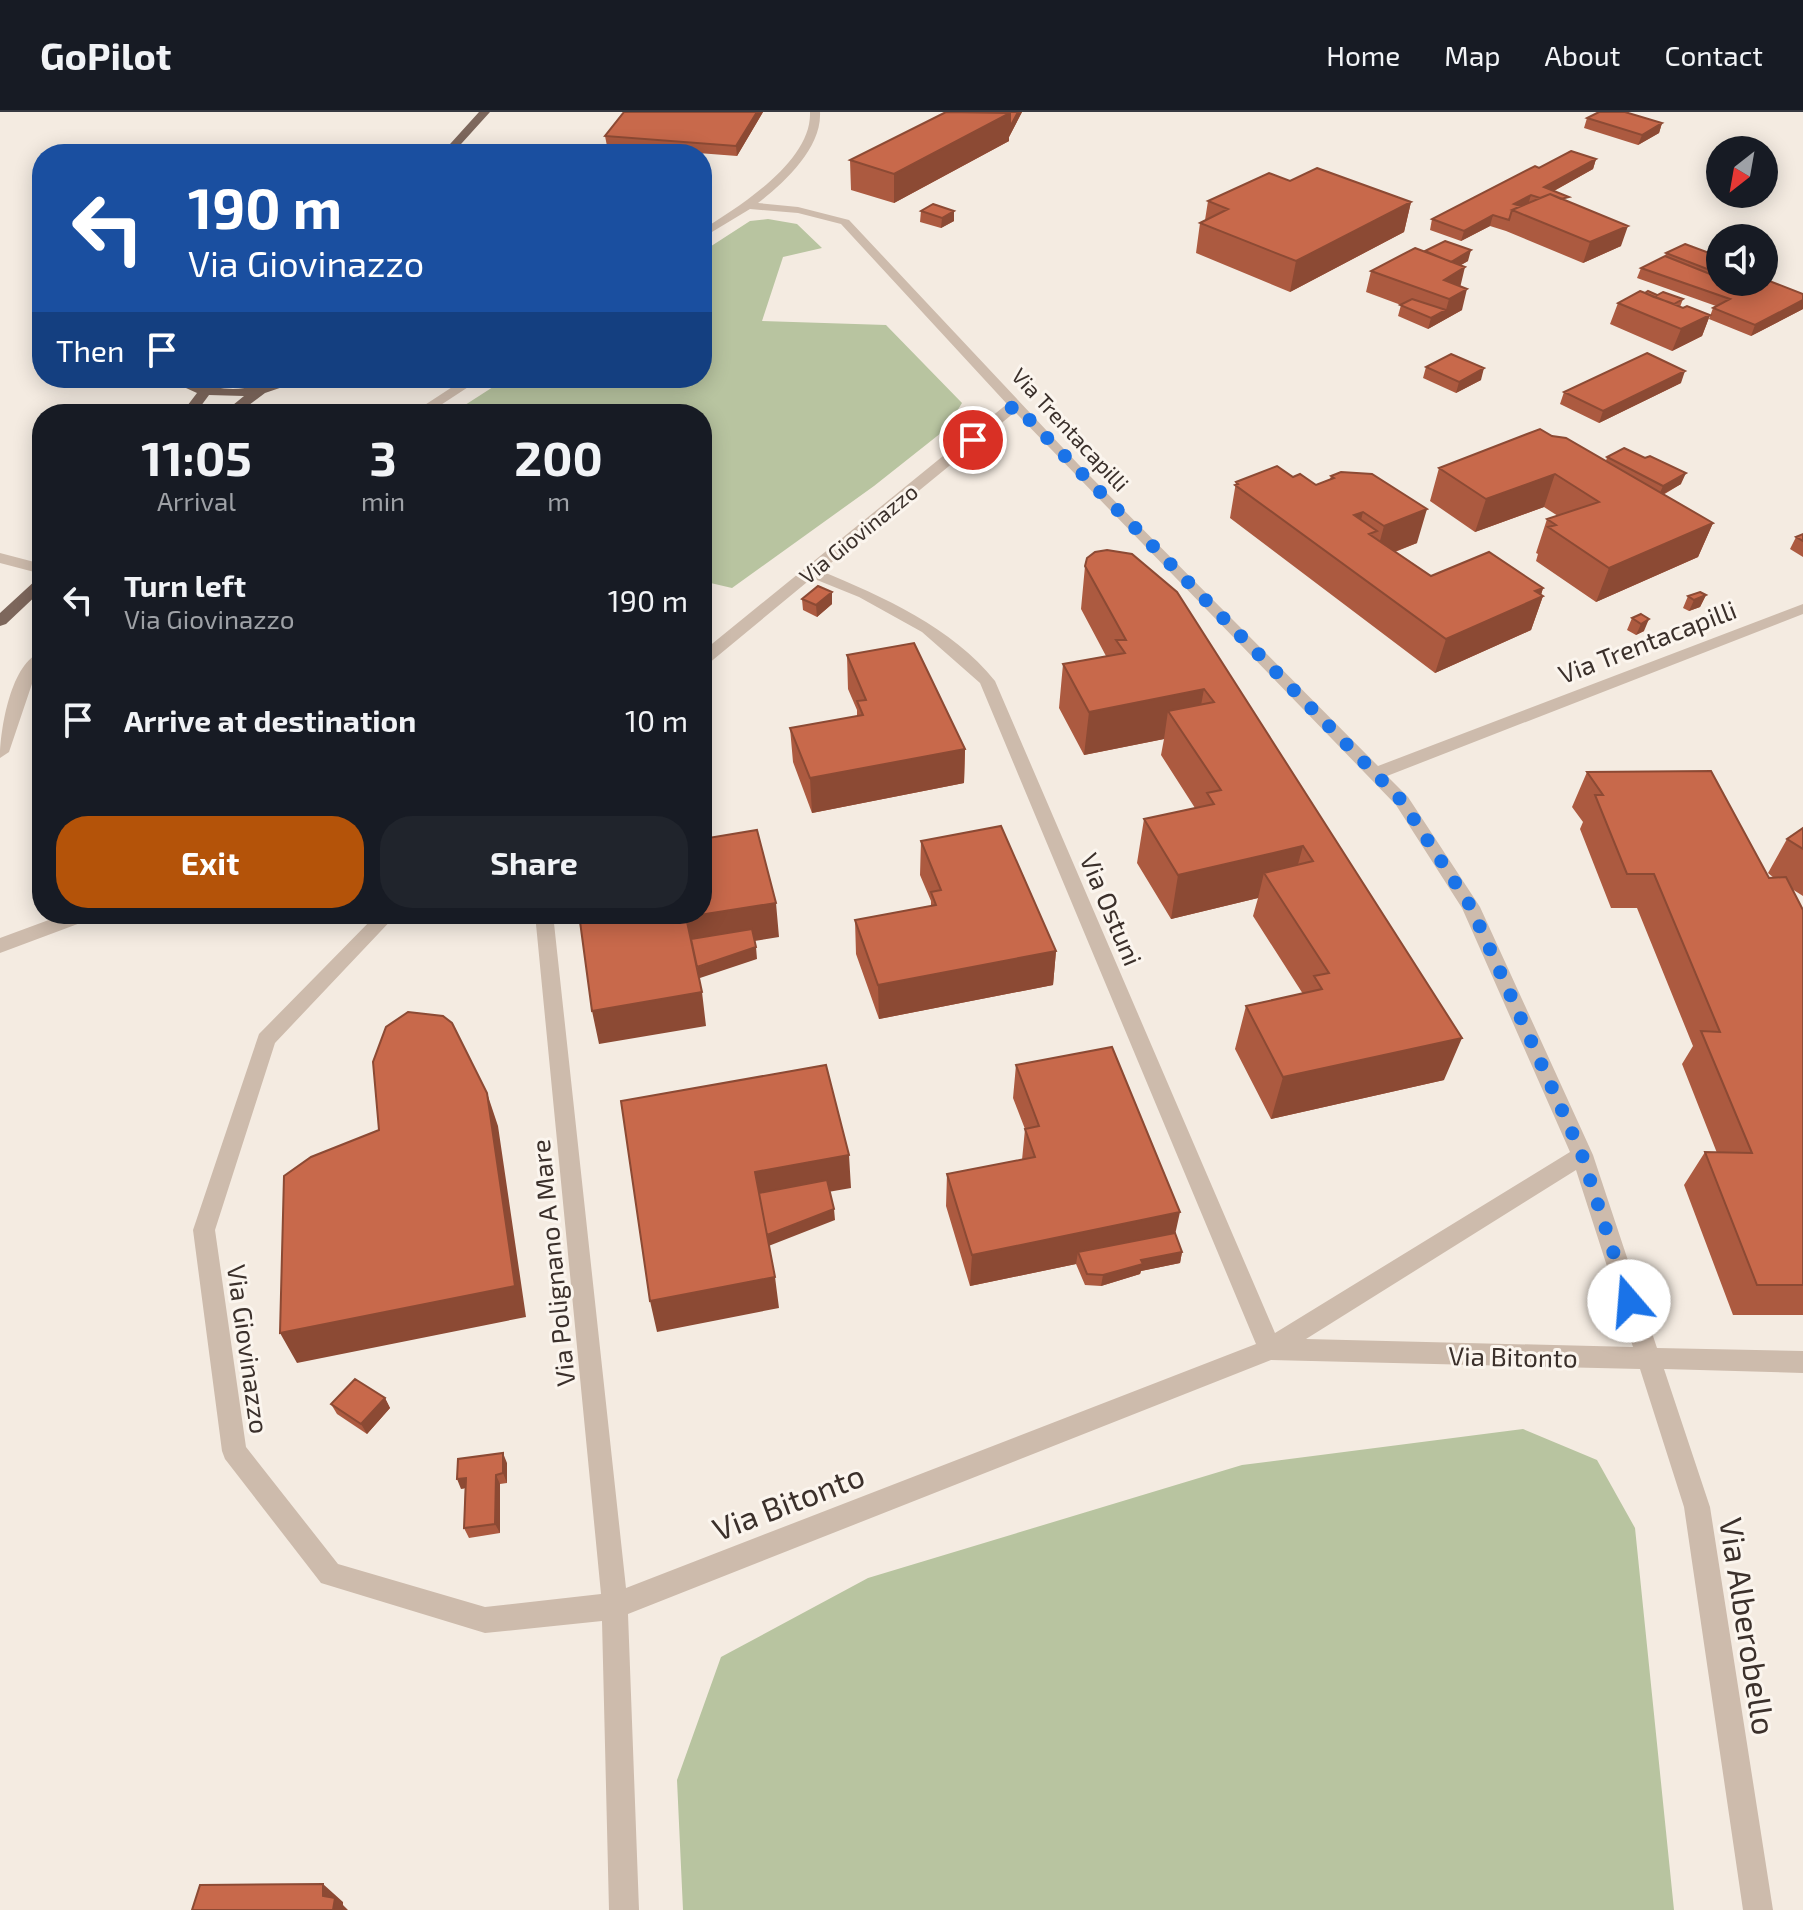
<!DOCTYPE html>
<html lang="en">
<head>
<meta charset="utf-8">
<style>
	:root { --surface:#171b24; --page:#20242c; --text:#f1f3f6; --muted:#9ea1a6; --line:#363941; --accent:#b45309 }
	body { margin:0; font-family:"Exo 2",sans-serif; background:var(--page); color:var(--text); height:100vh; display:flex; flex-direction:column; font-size:30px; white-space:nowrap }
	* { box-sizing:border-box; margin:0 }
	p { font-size:26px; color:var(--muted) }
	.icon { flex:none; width:44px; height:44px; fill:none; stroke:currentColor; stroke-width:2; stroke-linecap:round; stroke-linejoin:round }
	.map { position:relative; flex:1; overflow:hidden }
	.side { position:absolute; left:32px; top:292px; width:680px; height:520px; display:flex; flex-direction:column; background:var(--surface); border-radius:32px; box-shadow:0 4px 20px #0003 }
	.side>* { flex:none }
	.guide { position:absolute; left:32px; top:32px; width:680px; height:244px; border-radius:32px; box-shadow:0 4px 20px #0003; background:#1a4fa0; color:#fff; overflow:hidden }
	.needle { width:52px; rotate:211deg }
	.controls { position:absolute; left:1706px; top:24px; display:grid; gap:16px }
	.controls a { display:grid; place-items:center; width:72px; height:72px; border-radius:50%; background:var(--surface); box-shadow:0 4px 20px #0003; font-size:40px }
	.pin { position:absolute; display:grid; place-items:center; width:68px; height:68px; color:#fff; margin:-34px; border:4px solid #fff; border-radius:50%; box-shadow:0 2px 8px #0007 }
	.me { position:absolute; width:88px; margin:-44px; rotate:342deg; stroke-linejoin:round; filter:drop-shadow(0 0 6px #0008) }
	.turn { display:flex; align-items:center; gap:28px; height:168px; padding:0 24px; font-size:36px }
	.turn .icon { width:104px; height:104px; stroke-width:2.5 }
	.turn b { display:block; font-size:56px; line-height:68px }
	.then { display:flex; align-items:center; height:76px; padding:0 24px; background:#0003; gap:16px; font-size:30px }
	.eta { display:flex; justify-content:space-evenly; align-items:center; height:136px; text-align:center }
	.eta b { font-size:48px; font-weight:700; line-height:56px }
	.cta { display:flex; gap:16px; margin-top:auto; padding:16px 24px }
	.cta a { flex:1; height:92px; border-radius:32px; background:var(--accent); color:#fff; font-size:32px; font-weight:700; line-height:92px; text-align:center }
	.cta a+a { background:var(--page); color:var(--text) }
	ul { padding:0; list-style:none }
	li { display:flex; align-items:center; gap:24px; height:120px; padding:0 24px }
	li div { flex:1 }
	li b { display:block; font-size:30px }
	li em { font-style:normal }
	header { display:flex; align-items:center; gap:48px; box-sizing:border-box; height:112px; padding:0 40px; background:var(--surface); border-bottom:2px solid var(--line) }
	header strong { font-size:38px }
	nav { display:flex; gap:44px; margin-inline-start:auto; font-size:28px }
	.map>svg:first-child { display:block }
	.green { fill:#b8c4a0 }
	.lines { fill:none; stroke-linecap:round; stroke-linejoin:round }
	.minor { fill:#cdbbac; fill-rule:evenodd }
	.major { fill:#7d675c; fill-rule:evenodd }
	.wall { fill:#ac5a40 }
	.shaded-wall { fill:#8c4a34 }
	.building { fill:#c8694b; stroke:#8c4a34; stroke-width:2 }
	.route { stroke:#1a73e8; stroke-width:14; stroke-dasharray:0 25.2 }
	.labels { text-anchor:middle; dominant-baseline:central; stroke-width:6; stroke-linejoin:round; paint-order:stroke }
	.far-street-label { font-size:22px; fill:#3b302b; stroke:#fbf5ee }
	.street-label { font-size:26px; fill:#3b302b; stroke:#fbf5ee }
	.near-street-label { font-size:32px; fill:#3b302b; stroke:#fbf5ee }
</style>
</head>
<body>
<header>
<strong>GoPilot</strong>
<nav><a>Home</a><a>Map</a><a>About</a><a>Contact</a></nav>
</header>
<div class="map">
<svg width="1803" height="1798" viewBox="0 0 1803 1798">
	<rect width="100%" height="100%" fill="#f4ebe1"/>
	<path class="green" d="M768 107 797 112 822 136 783 145 762 209 886 213 962 291 946 317 874 374 732 476 702 469V302H451L507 266H702V140L750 109Z
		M1523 1317 1597 1348 1635 1416 1674 1798H683L677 1668 721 1545 868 1466 1242 1353Z"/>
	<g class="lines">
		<path class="minor" d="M810 0H820C822 36 784 71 758 91L798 95 849 108 1079 353 1378 654 1803 492V502L1387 664 1408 685 1480 795 1593 1043 1657 1236 1803 1239V1261L1664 1257 1710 1395 1773 1798H1743L1684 1395 1640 1257 1271 1248 628 1502 639 1798H609L602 1509 485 1521 321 1471 225 1347 222 1339 193 1118 259 922 377 802H397L275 931 215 1118 246 1335 338 1452 485 1495 601 1482 535 802H553L626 1476 1256 1232 980 571 922 520 859 485 812 466 708 552 702 553V540L1007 292 841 112 798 101 750 97 702 126V118C738 95 812 50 810 0ZM1015 300 1396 693 1462 796 1570 1040 1275 1221 995 569C953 516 882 484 821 459ZM1576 1058 1633 1235 1306 1227Z
			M466 266H482L427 302H411Z
			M0 441 42 452V462L0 451Z
			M42 540V553L37 557 9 640 0 646C0 618 11 549 42 540Z
			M65 802H93L91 807 0 841V826Z"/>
		<path class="major" d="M479 0H490L452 42H441Z
			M164 266C188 266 209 277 233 277 259 276 283 266 309 266L265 281 237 302H222L244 284 209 283 195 302H181L197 281Z
			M42 465V478L6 512 0 514V501L37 467Z"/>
	</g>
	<path class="wall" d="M763 0 737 44 607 34 605 24Z
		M946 0H1022L1009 25V29L894 91 851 78 850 48Z
		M1587 6 1662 11 1659 21 1638 33 1584 16Z
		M1596 47 1593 57 1554 79 1621 134 1583 151 1506 119 1490 114 1461 129 1430 118 1432 107 1539 56Z
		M1290 69 1411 90 1404 120 1290 180 1196 141 1200 111 1205 108 1208 89Z
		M921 99H954V109L941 116 920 110Z
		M1666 141 1720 145V170H1764L1803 182V197L1751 224 1709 207 1713 196 1716 194 1637 166 1641 156 1665 144Z
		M1468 149 1461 153 1460 174 1462 198 1428 217 1398 204 1401 193 1366 180 1371 159Z
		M1645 181 1683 187 1680 195 1710 203 1702 224 1672 239 1610 212 1618 191Z
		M1426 255 1481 268 1456 281 1423 266Z
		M1681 271 1599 311 1560 292 1564 280Z
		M1552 324 1606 349 1607 345 1681 372 1663 383 1713 411 1698 445 1596 490 1536 449 1538 442 1536 441 1547 407 1558 404 1544 395 1475 420 1430 389 1439 356Z
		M1331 364 1417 431 1395 440 1431 464 1543 476 1541 483 1543 484 1531 518 1435 561 1230 406 1236 370 1293 365 1316 373 1330 367Z
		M1803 422V445L1790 437 1796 425Z
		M1132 442 1444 968 1271 1007 1235 937 1246 894 1303 882 1253 804 1258 786 1171 807 1137 751 1144 707 1195 696 1161 643 1164 627 1084 643 1059 596 1063 552 1106 544 1081 497 1085 454Z
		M832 480V492L817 505 803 498 802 487Z
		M1706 483 1700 495 1689 499 1683 496 1688 484Z
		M1641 502 1644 519 1636 523 1627 518 1632 506Z
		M847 543 965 637 964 671 812 701 793 650 790 616 857 604V598L848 577Z
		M1587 660 1769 766H1774L1768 761 1787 727 1803 716V784L1792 777 1803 798V1203H1733L1684 1073 1705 1040 1717 1041 1682 952 1693 934 1637 796H1611L1580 717 1583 710 1572 695Z
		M921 729 1056 839 1053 873 879 907 856 842 855 808 931 794V789L920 763Z
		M1016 953 1175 1121 1182 1140 1180 1151 1141 1159 1140 1162 1101 1174 1085 1173 1076 1152 970 1174 946 1094 947 1062 1022 1048 1025 1017 1013 986Z
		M385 1286 390 1296 367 1322 337 1302 331 1292Z
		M507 1351V1371L500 1372V1421L469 1426 464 1416 465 1376 461 1377Z"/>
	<path class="shaded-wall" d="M757 0H763L737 44 736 34Z
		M1022 0 1009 25V29L894 91V62L1010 1Z
		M1662 11 1659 21 1638 33 1642 23Z
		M1596 47 1593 57 1541 86 1544 75Z
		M1531 83 1528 93 1516 100 1514 92Z
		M1411 90 1404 120 1290 180 1296 149Z
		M954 99V109L941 116 942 106Z
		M1493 103 1490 114 1461 129 1464 119Z
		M1628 114 1621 134 1583 151 1590 130Z
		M1471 138 1468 149 1436 167 1439 156Z
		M1465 155 1460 176 1444 168Z
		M1752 170H1763L1743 183 1747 173Z
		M1467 177 1462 198 1428 217 1431 206 1446 198 1449 187Z
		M1803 188V197L1751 224 1755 213Z
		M1710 203 1702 224 1672 239 1681 217Z
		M1484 256 1481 268 1456 281 1459 270Z
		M1685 259 1681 271 1599 311 1603 299Z
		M1686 361 1681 372 1658 385 1663 374Z
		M1555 362 1544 395 1475 420 1486 387Z
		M1427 397 1417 431 1375 447 1384 414Z
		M1363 400 1355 433 1354 403Z
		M1713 411 1698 445 1596 490 1609 456Z
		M1543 476 1540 486 1543 484 1531 518 1435 561 1446 527Z
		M832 480V492L817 505 816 493Z
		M1706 483 1700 495 1689 499 1694 488Z
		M1649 507 1644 519 1636 523 1641 512Z
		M1204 577 1196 621 1168 599 1164 627 1084 643 1089 600Z
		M965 637 964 671 812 701 810 666Z
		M1303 734 1291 778 1264 761 1258 786 1171 807 1178 763Z
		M776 791 779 825 692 839 686 805Z
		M756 835 757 847 697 867 695 856Z
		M1056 839 1053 873 879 907 878 873Z
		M702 880 706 914 599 932 592 899Z
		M1462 926 1444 968 1271 1007 1283 965Z
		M487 981 498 1014 526 1205 297 1251 280 1221Z
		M849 1043 851 1076 759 1092 755 1060Z
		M834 1097 835 1108 766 1135 765 1124Z
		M1180 1100 1173 1132 1078 1140 1076 1152 970 1174 972 1143Z
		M1182 1140 1180 1151 1141 1159 1140 1162 1101 1174 1103 1163 1141 1148Z
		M775 1165 779 1196 657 1220 650 1189Z
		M385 1286 390 1296 367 1322 361 1312Z
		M503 1341 507 1351V1371L503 1361Z
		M496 1363 500 1372V1421L495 1412Z
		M466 1366 470 1375 461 1377 457 1367Z
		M323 1772 343 1790V1793L348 1798H333L323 1784Z"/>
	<path class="building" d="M624 0H757L736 34 605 24Z
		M946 0 1010 1 894 62 850 48Z
		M1002 0H1018L1010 15V1Z
		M1599 0H1625L1662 11 1642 23 1587 6Z
		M1571 39 1596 47 1544 75 1569 85 1561 87 1550 82 1540 86 1531 83 1514 92 1521 94 1512 98 1509 108 1493 103 1464 119 1432 107 1535 54 1539 56Z
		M1317 56 1411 90 1296 149 1200 111 1228 97 1208 89 1269 61 1290 69Z
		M1550 82 1628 114 1590 130 1512 98Z
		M933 92 954 99 942 106 921 99Z
		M1445 129 1471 138 1451 150 1425 139Z
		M1685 132 1720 145V162L1666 141Z
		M1415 136 1465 155 1444 168 1467 177 1449 187 1371 159Z
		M1665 144 1720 166V170H1729L1747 177 1767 168 1803 182V188L1755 213 1713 196 1730 187 1641 156Z
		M1640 179 1683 196 1687 194 1710 203 1681 217 1618 191Z
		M1648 179 1657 183 1654 185 1645 181Z
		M1663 180 1683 187 1674 192 1654 185Z
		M1412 187 1446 198 1431 206 1400 193Z
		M1647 241 1685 259 1603 299 1564 280Z
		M1451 242 1484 256 1459 270 1426 255Z
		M1540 317 1552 324 1566 326 1713 411 1609 456 1548 415 1556 413 1547 407 1599 390 1555 362 1486 387 1439 356Z
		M1624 336 1645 346 1650 344 1686 361 1663 374 1607 345Z
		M1277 354 1293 365 1300 362 1316 373 1334 366 1331 364 1341 360 1372 362 1427 397 1384 414 1363 400 1354 403 1377 419 1369 422 1431 464 1489 440 1543 476 1535 479 1543 484 1446 527 1235 373 1238 372 1236 370Z
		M1803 422V429L1796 425Z
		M1107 438 1132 442 1177 480 1462 926 1283 965 1246 894 1322 877 1314 864 1329 861 1264 761 1313 749 1303 734 1178 763 1144 707 1214 692 1207 681 1221 678 1168 599 1214 590 1204 577 1089 600 1063 552 1125 541 1116 528H1126L1085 454 1087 446 1095 440Z
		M818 474 832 480 816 493 802 487Z
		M1700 480 1706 483 1694 488 1688 484Z
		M1641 502 1649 507 1641 512 1632 506Z
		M914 531 965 637 810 666 790 616 863 603 857 589 866 588 847 543Z
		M1711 659 1769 766 1786 765 1803 798V1173H1757L1705 1040 1752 1041 1701 919 1720 920 1654 762H1627L1595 683H1603L1587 660Z
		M1001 714 1056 839 878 873 855 808 936 793 931 780 941 778 921 729Z
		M1803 716V737L1787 727Z
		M757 718 776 791 686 805 702 880 592 899 579 802H702V727Z
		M752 817 756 835 697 855 691 827Z
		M408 900 443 904 452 911 487 981 515 1174 280 1221 284 1064 311 1045 379 1018 373 950 386 915Z
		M1112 935 1180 1100 972 1143 947 1062 1035 1045 1025 1017 1039 1014 1016 953Z
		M826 953 849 1043 755 1060 775 1165 650 1189 621 989Z
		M827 1068 834 1097 767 1123 759 1081Z
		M1175 1121 1182 1140 1141 1148 1143 1152 1103 1163 1087 1162 1078 1140Z
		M355 1267 385 1286 361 1312 331 1292Z
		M503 1341V1361L496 1363 495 1412 464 1416 466 1366 457 1367 458 1347Z
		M323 1772V1784L335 1786 333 1798H192L200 1773Z"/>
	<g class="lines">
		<path class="route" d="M973 328 1015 293 1402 689 1471 795 1582 1043 1629 1189"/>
	</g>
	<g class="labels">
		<g class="far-street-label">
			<text transform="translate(1071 317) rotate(47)">Via Trentacapilli</text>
			<text transform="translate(858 421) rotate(-39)">Via Giovinazzo</text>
		</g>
		<g class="street-label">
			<text transform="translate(1647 529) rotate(-21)">Via Trentacapilli</text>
			<text transform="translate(1112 797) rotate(67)">Via Ostuni</text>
			<text transform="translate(552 1151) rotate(-96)">Via Polignano A Mare</text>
			<text transform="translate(249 1237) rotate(82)">Via Giovinazzo</text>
			<text transform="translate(1513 1244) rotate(1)">Via Bitonto</text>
		</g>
		<g class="near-street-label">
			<text transform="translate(788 1389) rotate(-21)">Via Bitonto</text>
			<text transform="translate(1749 1514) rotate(81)">Via Alberobello</text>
		</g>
	</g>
</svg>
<div class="controls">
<a><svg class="needle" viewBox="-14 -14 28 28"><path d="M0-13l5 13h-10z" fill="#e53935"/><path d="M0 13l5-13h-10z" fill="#9ea1a6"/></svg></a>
<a><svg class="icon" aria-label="sound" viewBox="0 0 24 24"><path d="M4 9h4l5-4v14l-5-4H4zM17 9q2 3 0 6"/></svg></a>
</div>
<div class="pin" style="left:973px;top:328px;background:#d93025"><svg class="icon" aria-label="arrive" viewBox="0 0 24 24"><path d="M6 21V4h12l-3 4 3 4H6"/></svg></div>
<svg class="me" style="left:1629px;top:1189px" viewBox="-20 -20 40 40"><circle r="19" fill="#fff"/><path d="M0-13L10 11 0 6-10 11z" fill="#1a73e8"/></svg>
<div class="guide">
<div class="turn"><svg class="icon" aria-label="left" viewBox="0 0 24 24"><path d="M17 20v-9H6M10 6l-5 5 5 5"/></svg><div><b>190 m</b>Via Giovinazzo</div></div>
<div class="then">Then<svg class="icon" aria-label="arrive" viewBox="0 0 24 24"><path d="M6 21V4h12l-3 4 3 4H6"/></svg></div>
</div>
<section class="side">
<div class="eta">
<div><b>11:05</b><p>Arrival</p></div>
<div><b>3</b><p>min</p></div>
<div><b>200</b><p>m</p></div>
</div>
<ul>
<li><svg class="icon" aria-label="left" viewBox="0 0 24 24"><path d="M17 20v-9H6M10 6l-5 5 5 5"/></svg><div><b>Turn left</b><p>Via Giovinazzo</p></div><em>190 m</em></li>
<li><svg class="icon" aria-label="arrive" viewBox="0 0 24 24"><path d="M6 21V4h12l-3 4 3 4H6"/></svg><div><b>Arrive at destination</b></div><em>10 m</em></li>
</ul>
<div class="cta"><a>Exit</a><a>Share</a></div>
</section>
</div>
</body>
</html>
